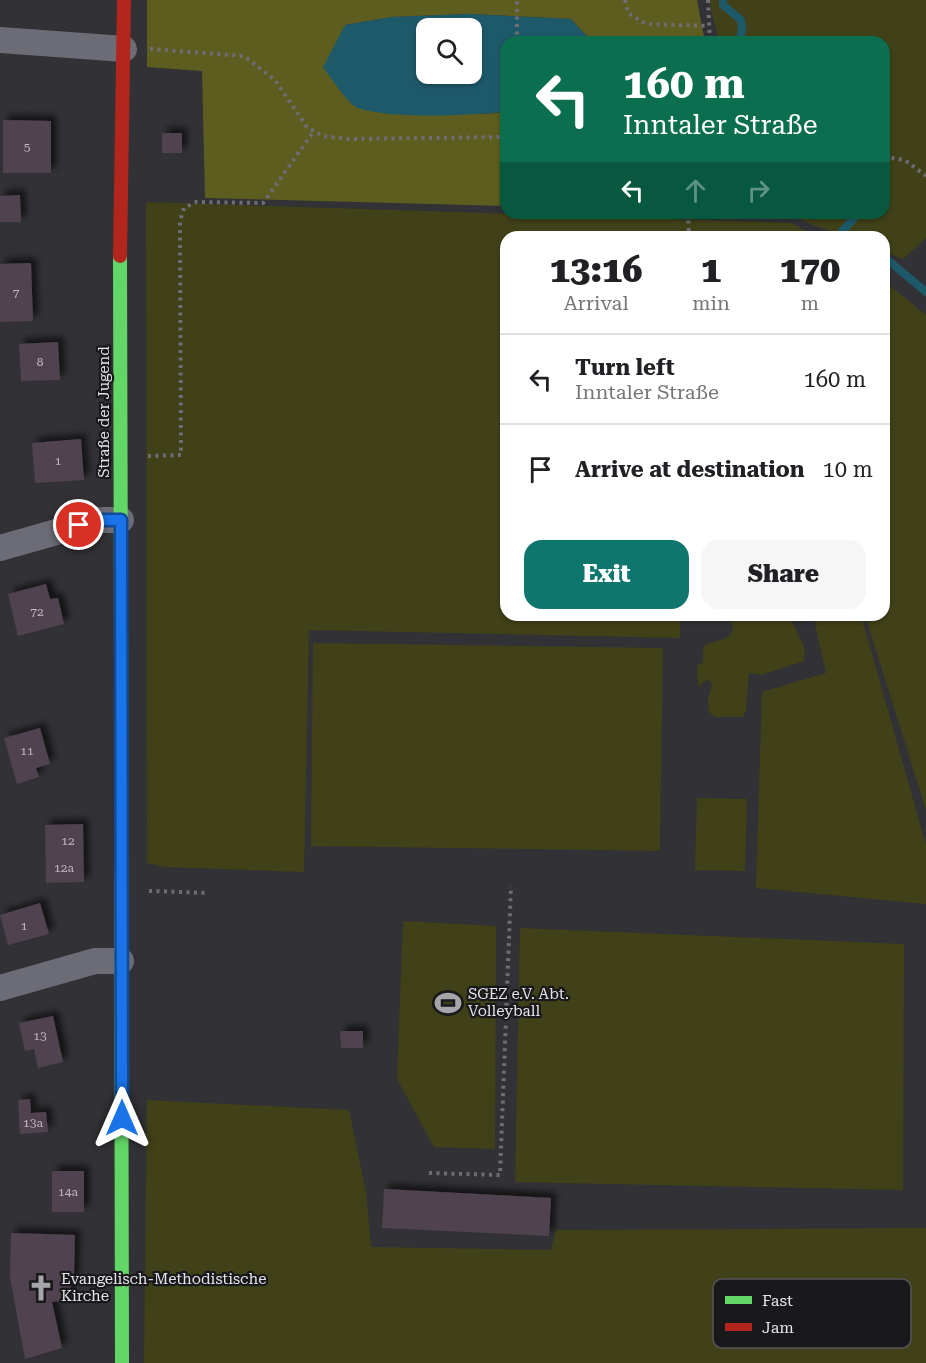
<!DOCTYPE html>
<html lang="en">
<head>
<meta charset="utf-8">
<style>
	:root { --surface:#fff; --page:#f6f6f6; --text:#202124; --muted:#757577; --line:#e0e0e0; --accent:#0f766e }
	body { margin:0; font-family:"Roboto Serif",serif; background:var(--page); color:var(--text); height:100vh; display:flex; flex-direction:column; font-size:22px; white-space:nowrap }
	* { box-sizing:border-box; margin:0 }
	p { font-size:20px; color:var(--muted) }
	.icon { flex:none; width:33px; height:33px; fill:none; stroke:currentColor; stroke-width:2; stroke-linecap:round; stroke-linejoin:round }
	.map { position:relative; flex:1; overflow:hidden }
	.side { position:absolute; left:500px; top:231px; width:390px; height:390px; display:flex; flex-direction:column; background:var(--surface); border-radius:18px; box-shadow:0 2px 4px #0004 }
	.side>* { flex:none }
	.banner { position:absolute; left:500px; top:36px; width:390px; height:183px; border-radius:18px; box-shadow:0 2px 4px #0004; background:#0b6e4f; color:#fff; overflow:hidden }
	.fabs { position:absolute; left:416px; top:18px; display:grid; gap:12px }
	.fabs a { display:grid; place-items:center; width:66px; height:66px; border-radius:12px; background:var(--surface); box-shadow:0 2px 4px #0004; font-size:30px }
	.pin { position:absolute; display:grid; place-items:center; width:51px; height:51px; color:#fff; margin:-26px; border:3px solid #fff; border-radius:50%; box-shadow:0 2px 6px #0007 }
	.me { position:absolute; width:66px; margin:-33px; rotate:0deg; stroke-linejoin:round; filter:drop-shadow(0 0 4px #0008) }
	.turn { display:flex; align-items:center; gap:21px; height:126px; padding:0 24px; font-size:27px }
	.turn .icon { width:78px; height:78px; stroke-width:2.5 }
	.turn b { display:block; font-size:42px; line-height:51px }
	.lanes { display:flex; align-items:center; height:57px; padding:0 24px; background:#0003; justify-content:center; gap:30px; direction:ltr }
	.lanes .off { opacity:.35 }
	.eta { display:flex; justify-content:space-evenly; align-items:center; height:102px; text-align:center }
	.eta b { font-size:36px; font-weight:800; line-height:42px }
	.primary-button { display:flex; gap:12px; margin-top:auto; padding:12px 24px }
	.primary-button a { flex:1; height:69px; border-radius:18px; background:var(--accent); color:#fff; font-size:24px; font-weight:800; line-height:69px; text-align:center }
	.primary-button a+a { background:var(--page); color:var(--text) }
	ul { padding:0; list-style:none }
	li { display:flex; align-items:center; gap:18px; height:90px; padding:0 24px; border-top:2px solid var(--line) }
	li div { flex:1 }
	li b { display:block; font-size:22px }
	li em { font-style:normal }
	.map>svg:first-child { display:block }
	.green { fill:#404118 }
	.forest { fill:#5c5d1e }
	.water { fill:#1e596a; fill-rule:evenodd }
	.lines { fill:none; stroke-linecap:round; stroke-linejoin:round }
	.stream { stroke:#1e596a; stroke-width:8 }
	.building { fill:#514350; filter:url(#shadow) }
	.path { stroke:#6e6d75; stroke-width:4; stroke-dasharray:3 4.5; stroke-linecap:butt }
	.street { stroke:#6c6c76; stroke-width:26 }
	.fast { stroke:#63d668; stroke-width:14 }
	.jam { stroke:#b3261e; stroke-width:14 }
	.route-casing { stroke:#114b97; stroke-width:15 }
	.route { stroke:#1a73e8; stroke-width:10 }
	.labels { text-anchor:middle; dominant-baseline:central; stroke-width:4.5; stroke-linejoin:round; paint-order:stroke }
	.number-label { font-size:12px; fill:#bfbbc1 }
	.street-label { font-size:15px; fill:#e4e3e7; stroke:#19181b }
	.poi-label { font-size:15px; fill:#e4e3e7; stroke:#19181b; text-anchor:start }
	.key { fill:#19181b; stroke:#565558; stroke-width:1.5 }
	.key-label { font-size:16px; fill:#e4e3e7 }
</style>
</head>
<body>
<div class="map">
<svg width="926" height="1363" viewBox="0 0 926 1363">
	<defs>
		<filter id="shadow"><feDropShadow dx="5.5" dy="-5.5" stdDeviation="3" flood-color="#0009"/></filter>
	</defs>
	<rect width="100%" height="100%" fill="#323135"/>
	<path class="green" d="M709 0H926V238L903 259 884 252V237H845L783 213H884V42H719Z
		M146 202 792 223 816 237H506V615H680V638L309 630 304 872 164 867 147 863Z
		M884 281 926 315V810L865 615H884V449L891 447 884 448Z
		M711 615H789L805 649 804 661 761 675 749 673 746 710 743 717H715L709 712 708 698 712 685 709 679 698 686 697 666 703 662V649L706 644C716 641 729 640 733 630L730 618 726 617 716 620Z
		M813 615H861L926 845V904L756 888 762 692 826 673Z
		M313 643 663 648 660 851 311 846Z
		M697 798 747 799 745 871 695 870Z
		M403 921 496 926 495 1149 434 1147 397 1079Z
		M520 928 904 944 903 1190 515 1182Z
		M147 1100 349 1110 366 1192 371 1247 551 1250 556 1230 926 1228V1363H144Z"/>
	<path class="forest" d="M147 0H697L705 42H592L571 19 468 14 392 17 345 25 482 114 505 112V206L205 198 202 71 147 67Z"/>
	<path class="water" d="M468 14 571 19 592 42H506L505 112C470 115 387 120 356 107 347 103 330 76 323 67L345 25 392 17ZM426 28H471V74H426Z"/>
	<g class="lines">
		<path class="stream" d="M723 0V5L741 20 742 31 738 42
			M837 237 856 216 853 213
			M884 257 926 292"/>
	</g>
	<path class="building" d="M3 120 51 121V173H3Z
		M162 133H182V153H162Z
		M20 195 21 222H0V196Z
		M31 263 33 321 0 322V264Z
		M58 342 60 380 21 381 19 344Z
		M81 439 84 480 35 483 32 443Z
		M46 584 50 599 58 598 64 624 18 636 8 594Z
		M40 728 50 764 36 768 39 777 17 784 4 738Z
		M83 824 84 882 46 883 45 825Z
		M40 903 49 934 8 945 0 915Z
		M53 1016 63 1062 38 1068 34 1049 25 1051 19 1023Z
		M340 1031H363V1048H341Z
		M30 1099 31 1113 46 1112 48 1132 20 1134 18 1100Z
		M52 1171H84V1212H52Z
		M384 1189 551 1198 549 1236 382 1228Z
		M11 1233 75 1235 74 1275 67 1300 52 1302 62 1348 25 1359 10 1277Z"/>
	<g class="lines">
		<path class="path" d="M625 0 628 13 646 24 709 26
			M708 0 710 42
			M517 42V0
			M150 49 244 56 275 80 307 127 322 136 349 139 506 137
			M884 157 905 160 926 176
			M688 213 689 237
			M148 456 181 455 180 221 184 208 196 202 263 203 314 131
			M149 891 208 893
			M429 1173 500 1175 511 886"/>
		<path class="street" d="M0 40 124 49
			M0 548 99 520H121
			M0 988 95 961H121"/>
		<path class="fast" d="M120 256 121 626
			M121 869 122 1363"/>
		<path class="jam" d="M120 256 124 0
			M121 626V869"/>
	</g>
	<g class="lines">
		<g class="route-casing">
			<path id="route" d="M79 525 99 520H121L122 1118"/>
		</g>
		<use href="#route" class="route"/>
	</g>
	<defs>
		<g id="stadium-bare" transform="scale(2.07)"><path d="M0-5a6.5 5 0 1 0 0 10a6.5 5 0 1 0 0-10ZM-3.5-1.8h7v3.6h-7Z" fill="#a6a5a9" stroke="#19181b" stroke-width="2.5" paint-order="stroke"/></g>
		<g id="church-bare" transform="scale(2.07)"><path d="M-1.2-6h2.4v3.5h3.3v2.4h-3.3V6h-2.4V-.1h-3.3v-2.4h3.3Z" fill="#a6a5a9" stroke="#19181b" stroke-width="2.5" paint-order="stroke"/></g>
	</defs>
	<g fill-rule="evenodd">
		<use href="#stadium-bare" x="448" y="1003"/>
		<use href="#church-bare" x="41" y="1288"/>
	</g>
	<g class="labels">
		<g class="number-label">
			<text x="27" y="147">5</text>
			<text x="16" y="293">7</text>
			<text x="40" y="362">8</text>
			<text x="58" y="461">1</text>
			<text x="37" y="612">72</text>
			<text x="27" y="751">11</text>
			<text x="68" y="841">12</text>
			<text x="64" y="868">12a</text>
			<text x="24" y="926">1</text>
			<text x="40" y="1036">13</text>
			<text x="33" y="1123">13a</text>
			<text x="68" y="1192">14a</text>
		</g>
		<g class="street-label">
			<text transform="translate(104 412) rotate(-90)">Straße der Jugend</text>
		</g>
		<g class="poi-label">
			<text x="468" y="994">SGEZ e.V. Abt.<tspan x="468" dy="17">Volleyball</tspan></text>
			<text x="61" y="1279">Evangelisch-Methodistische<tspan x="61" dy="17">Kirche</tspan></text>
		</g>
	</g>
	<rect x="713" y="1279" width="198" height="69" rx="9" class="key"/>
	<rect x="725" y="1296" width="27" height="8" fill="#63d668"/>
	<rect x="725" y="1323" width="27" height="8" fill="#b3261e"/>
	<g class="key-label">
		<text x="762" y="1306">Fast</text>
		<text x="762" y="1333">Jam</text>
	</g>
</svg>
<div class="fabs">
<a><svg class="icon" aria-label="search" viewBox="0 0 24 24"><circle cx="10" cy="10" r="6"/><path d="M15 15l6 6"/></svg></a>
</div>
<div class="pin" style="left:79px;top:525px;background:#d93025"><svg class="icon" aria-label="arrive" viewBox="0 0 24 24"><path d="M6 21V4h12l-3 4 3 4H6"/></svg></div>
<svg class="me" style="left:122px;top:1118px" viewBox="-20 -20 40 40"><path d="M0-17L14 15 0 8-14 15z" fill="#1a73e8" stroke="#fff" stroke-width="4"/></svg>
<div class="banner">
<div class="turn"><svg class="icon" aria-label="left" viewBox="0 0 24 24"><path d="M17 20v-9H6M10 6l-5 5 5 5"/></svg><div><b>160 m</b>Inntaler Straße</div></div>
<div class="lanes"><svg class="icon" aria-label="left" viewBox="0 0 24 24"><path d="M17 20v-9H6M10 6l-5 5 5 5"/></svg><svg class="icon off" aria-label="ahead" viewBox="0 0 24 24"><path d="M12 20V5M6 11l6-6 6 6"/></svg><svg class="icon off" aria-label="right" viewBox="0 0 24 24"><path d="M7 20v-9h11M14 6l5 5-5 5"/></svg></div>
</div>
<section class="side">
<div class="eta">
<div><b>13:16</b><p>Arrival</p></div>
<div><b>1</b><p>min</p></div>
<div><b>170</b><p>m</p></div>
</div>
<ul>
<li><svg class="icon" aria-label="left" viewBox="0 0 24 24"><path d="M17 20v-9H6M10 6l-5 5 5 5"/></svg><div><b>Turn left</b><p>Inntaler Straße</p></div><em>160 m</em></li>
<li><svg class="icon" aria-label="arrive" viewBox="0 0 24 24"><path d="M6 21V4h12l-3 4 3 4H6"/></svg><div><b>Arrive at destination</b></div><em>10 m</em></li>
</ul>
<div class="primary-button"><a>Exit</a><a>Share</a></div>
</section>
</div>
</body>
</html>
